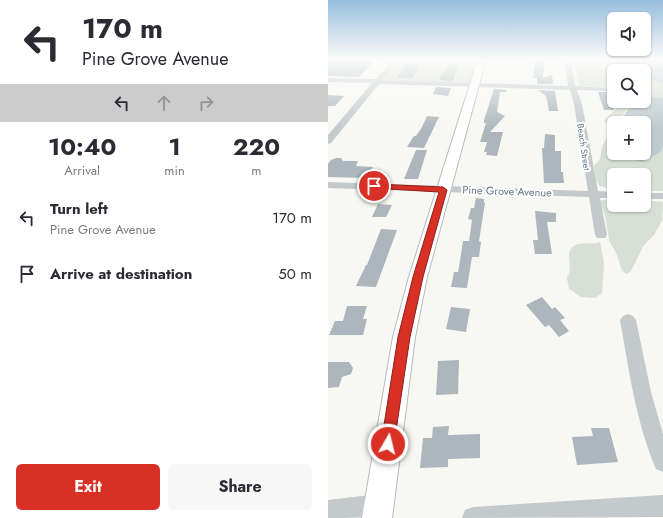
<!DOCTYPE html>
<html lang="en">
<head>
<meta charset="utf-8">
<style>
	:root { --surface:#fff; --page:#f7f7f7; --text:#2b2b33; --muted:#7c7c81; --accent:#d93025 }
	body { margin:0; font-family:Jost,sans-serif; background:var(--page); color:var(--text); height:100vh; display:flex; flex-direction:column; font-size:15px; white-space:nowrap }
	* { box-sizing:border-box; margin:0 }
	p { font-size:13px; color:var(--muted) }
	.icon { flex:none; width:22px; height:22px; fill:none; stroke:currentColor; stroke-width:2; stroke-linecap:round; stroke-linejoin:round }
	.map { position:relative; flex:1; overflow:hidden }
	.details { display:flex; flex-direction:column; background:var(--surface); width:328px }
	.details>* { flex:none }
	.banner { background:#fff; color:var(--text); overflow:hidden }
	.fabs { position:absolute; left:279px; top:12px; display:grid; gap:8px }
	.fabs a { display:grid; place-items:center; width:44px; height:44px; border-radius:6px; background:var(--surface); box-shadow:0 1px 3px #0004; font-size:20px }
	.pin { position:absolute; display:grid; place-items:center; width:34px; height:34px; color:#fff; margin:-17px; border:2px solid #fff; border-radius:50%; box-shadow:0 1px 4px #0007 }
	.me { position:absolute; width:44px; margin:-22px; rotate:8deg; stroke-linejoin:round; filter:drop-shadow(0 0 3px #0008) }
	.turn { display:flex; align-items:center; gap:14px; height:84px; padding:0 16px; font-size:18px }
	.turn .icon { width:52px; height:52px; stroke-width:2.5 }
	.turn b { display:block; font-size:28px; line-height:34px }
	.lanes { display:flex; align-items:center; height:38px; padding:0 16px; background:#0003; justify-content:center; gap:20px; direction:ltr }
	.lanes .off { opacity:.35 }
	.eta { display:flex; justify-content:space-evenly; align-items:center; height:68px; text-align:center }
	.eta b { font-size:24px; font-weight:700; line-height:28px }
	.button { display:flex; gap:8px; margin-top:auto; padding:8px 16px }
	.button a { flex:1; height:46px; border-radius:6px; background:var(--accent); color:#fff; font-size:16px; font-weight:700; line-height:46px; text-align:center }
	.button a+a { background:var(--page); color:var(--text) }
	ul { padding:0; list-style:none }
	li { display:flex; align-items:center; gap:12px; height:56px; padding:0 16px }
	li div { flex:1 }
	li b { display:block; font-size:15px }
	li em { font-style:normal }
	main { display:flex; flex:1; min-height:0 }
	.map>svg:first-child { display:block }
	.green { fill:#d8dfd4 }
	.water { fill:#bdcace }
	.building { fill:#acb6bc }
	.lines { fill:none; stroke-linecap:round; stroke-linejoin:round }
	.secondary-casing { stroke:#b6bcc1; stroke-width:2 }
	.minor { fill:#c4c9cc; fill-rule:evenodd }
	.secondary { fill:#fff; fill-rule:evenodd }
	.route { fill:#d93025; stroke:#8d1f18 }
	.labels { text-anchor:middle; dominant-baseline:central; stroke-width:4; stroke-linejoin:round; paint-order:stroke }
	.far-street-label { font-size:9px; fill:#637988; stroke:#fff }
	.street-label { font-size:11px; fill:#637988; stroke:#fff }
</style>
</head>
<body>
<main>
<section class="details">
<div class="banner">
<div class="turn"><svg class="icon" aria-label="left" viewBox="0 0 24 24"><path d="M17 20v-9H6M10 6l-5 5 5 5"/></svg><div><b>170 m</b>Pine Grove Avenue</div></div>
<div class="lanes"><svg class="icon" aria-label="left" viewBox="0 0 24 24"><path d="M17 20v-9H6M10 6l-5 5 5 5"/></svg><svg class="icon off" aria-label="ahead" viewBox="0 0 24 24"><path d="M12 20V5M6 11l6-6 6 6"/></svg><svg class="icon off" aria-label="right" viewBox="0 0 24 24"><path d="M7 20v-9h11M14 6l5 5-5 5"/></svg></div>
</div>
<div class="eta">
<div><b>10:40</b><p>Arrival</p></div>
<div><b>1</b><p>min</p></div>
<div><b>220</b><p>m</p></div>
</div>
<ul>
<li><svg class="icon" aria-label="left" viewBox="0 0 24 24"><path d="M17 20v-9H6M10 6l-5 5 5 5"/></svg><div><b>Turn left</b><p>Pine Grove Avenue</p></div><em>170 m</em></li>
<li><svg class="icon" aria-label="arrive" viewBox="0 0 24 24"><path d="M6 21V4h12l-3 4 3 4H6"/></svg><div><b>Arrive at destination</b></div><em>50 m</em></li>
</ul>
<div class="button"><a>Exit</a><a>Share</a></div>
</section>
<div class="map">
<svg width="335" height="518" viewBox="0 0 335 518">
	<rect width="100%" height="100%" fill="#f7f7f3"/>
	<path class="green" d="M70 59H151L144 82 140 83 53 80Z
		M246 59H283L291 66 299 71H286V88L253 86H251C247 78 250 69 244 62Z
		M316 77 335 84V98H316Z
		M297 101H307L301 105 294 117 286 123V153H305L307 160C319 160 328 157 335 147V191H316V175H286V190L272 186 268 180 266 166 272 159 274 147 282 131 281 126 276 120Z
		M286 199V205H316V200L335 202 334 221 326 235 316 245 303 271 299 274 294 271 289 255 281 240 278 219 272 201 274 200Z
		M272 242 276 263 274 293 267 298 253 297 241 289 239 278C247 266 233 249 250 244 257 242 265 245 272 242Z"/>
	<path class="water" d="M283 59H335V84L316 77V71C300 71 295 71 283 59Z
		M319 97 335 98V147L331 153 314 162 307 160 305 153H316V123H287C290 120 292 119 295 117 304 107 297 101 316 101V98Z"/>
	<path class="building" d="M0 59H48L31 77 0 76Z
		M124 59H132L125 81 111 80 114 73H117Z
		M207 59H217L215 78 224 75 225 84H209V78H205Z
		M80 62 93 63 85 78H69L78 63Z
		M108 87 123 88 120 96 105 94Z
		M166 89 179 90 178 92H172L169 112 177 116 162 132H175L169 156 158 155 159 152H156L159 142H152L158 123H156V120Z
		M210 90 227 91 230 111H221L218 96Z
		M270 92H279L280 95H286V101L289 108H285L286 110H276Z
		M0 95 16 96 7 106H0Z
		M99 116 111 117 96 148 79 147 86 136H88L94 127Z
		M217 134 227 135V151H233V172H235L236 183H216L214 148H216Z
		M88 150H99L90 179H76Z
		M8 158H13L15 161H30L28 166 45 167 39 178 0 177V164L3 160Z
		M148 198 156 199V203H157L151 241 153 242 151 257H144L139 288 123 287 126 272H130L131 267 135 241H141L144 220 140 219 143 208H146Z
		M50 204 64 205 58 217H44Z
		M207 211 228 213V222H219L224 254H207L205 240H210Z
		M53 229 69 230 48 287 28 286 38 265H39Z
		M214 297 224 309 227 307 237 318 232 320 241 331 231 337 221 325 217 327 198 305Z
		M19 306H39L35 319H39L35 335H1L7 321H15Z
		M123 307 142 309 138 332 118 329Z
		M131 360 130 394 108 395 110 361Z
		M0 362H21L25 368 23 374 14 377 11 387 0 388Z
		M121 426 120 435 152 434V458L120 459V467L92 468 95 438H104L105 427Z
		M263 428H281L290 462 249 465 244 437 265 436Z"/>
	<g class="lines">
		<g class="secondary-casing">
			<path id="secondary" d="M150 59H158L99 277 87 337 64 518H34L65 337 81 277Z"/>
		</g>
		<path class="minor" d="M65 59H71L54 80 240 86 237 59H243L247 86 281 88V90L279 91 249 90 254 104 270 191 286 192V198H272L279 235 277 238H269L267 235 261 197 0 188V182L260 191 246 104 242 90 51 84 3 143 0 144V135L44 83 0 82V78L48 79Z
			M316 193H335V199H316Z
			M300 314 305 316 308 320 323 392 335 434V472L328 469C308 422 301 370 292 320L295 316Z
			M51 494 59 497 62 505 59 513C40 518 19 518 0 518V500Z
			M335 495V517L134 518 137 510 145 507Z"/>
		<use href="#secondary" class="secondary"/>
	</g>
	<linearGradient id="sky" x2="0" y2="1"><stop stop-color="#97bdde"/><stop offset="0.45" stop-color="#fbfbfa"/><stop offset="1" stop-color="#fbfbfa" stop-opacity="0"/></linearGradient>
	<rect width="335" height="131" fill="url(#sky)"/>
	<path class="route" d="M46 184 115 187 119 190 95 277 82 337 66 444 64 449 60 451 55 449 53 444 70 337 85 277 111 192 44 188 43 186Z"/>
	<g class="labels">
		<g class="far-street-label">
			<text transform="translate(256 147) rotate(82)">Beach Street</text>
		</g>
		<g class="street-label">
			<text transform="translate(179 191) rotate(2)">Pine Grove Avenue</text>
		</g>
	</g>
</svg>
<div class="fabs">
<a><svg class="icon" aria-label="sound" viewBox="0 0 24 24"><path d="M4 9h4l5-4v14l-5-4H4zM17 9q2 3 0 6"/></svg></a>
<a><svg class="icon" aria-label="search" viewBox="0 0 24 24"><circle cx="10" cy="10" r="6"/><path d="M15 15l6 6"/></svg></a>
<a>+</a>
<a>−</a>
</div>
<div class="pin" style="left:46px;top:186px;background:#d93025"><svg class="icon" aria-label="arrive" viewBox="0 0 24 24"><path d="M6 21V4h12l-3 4 3 4H6"/></svg></div>
<svg class="me" style="left:60px;top:444px" viewBox="-20 -20 40 40"><circle r="17" fill="#d93025" stroke="#fff" stroke-width="3"/><path d="M0-11L8 9 0 5-8 9z" fill="#fff"/></svg>
</div>
</main>
</body>
</html>
